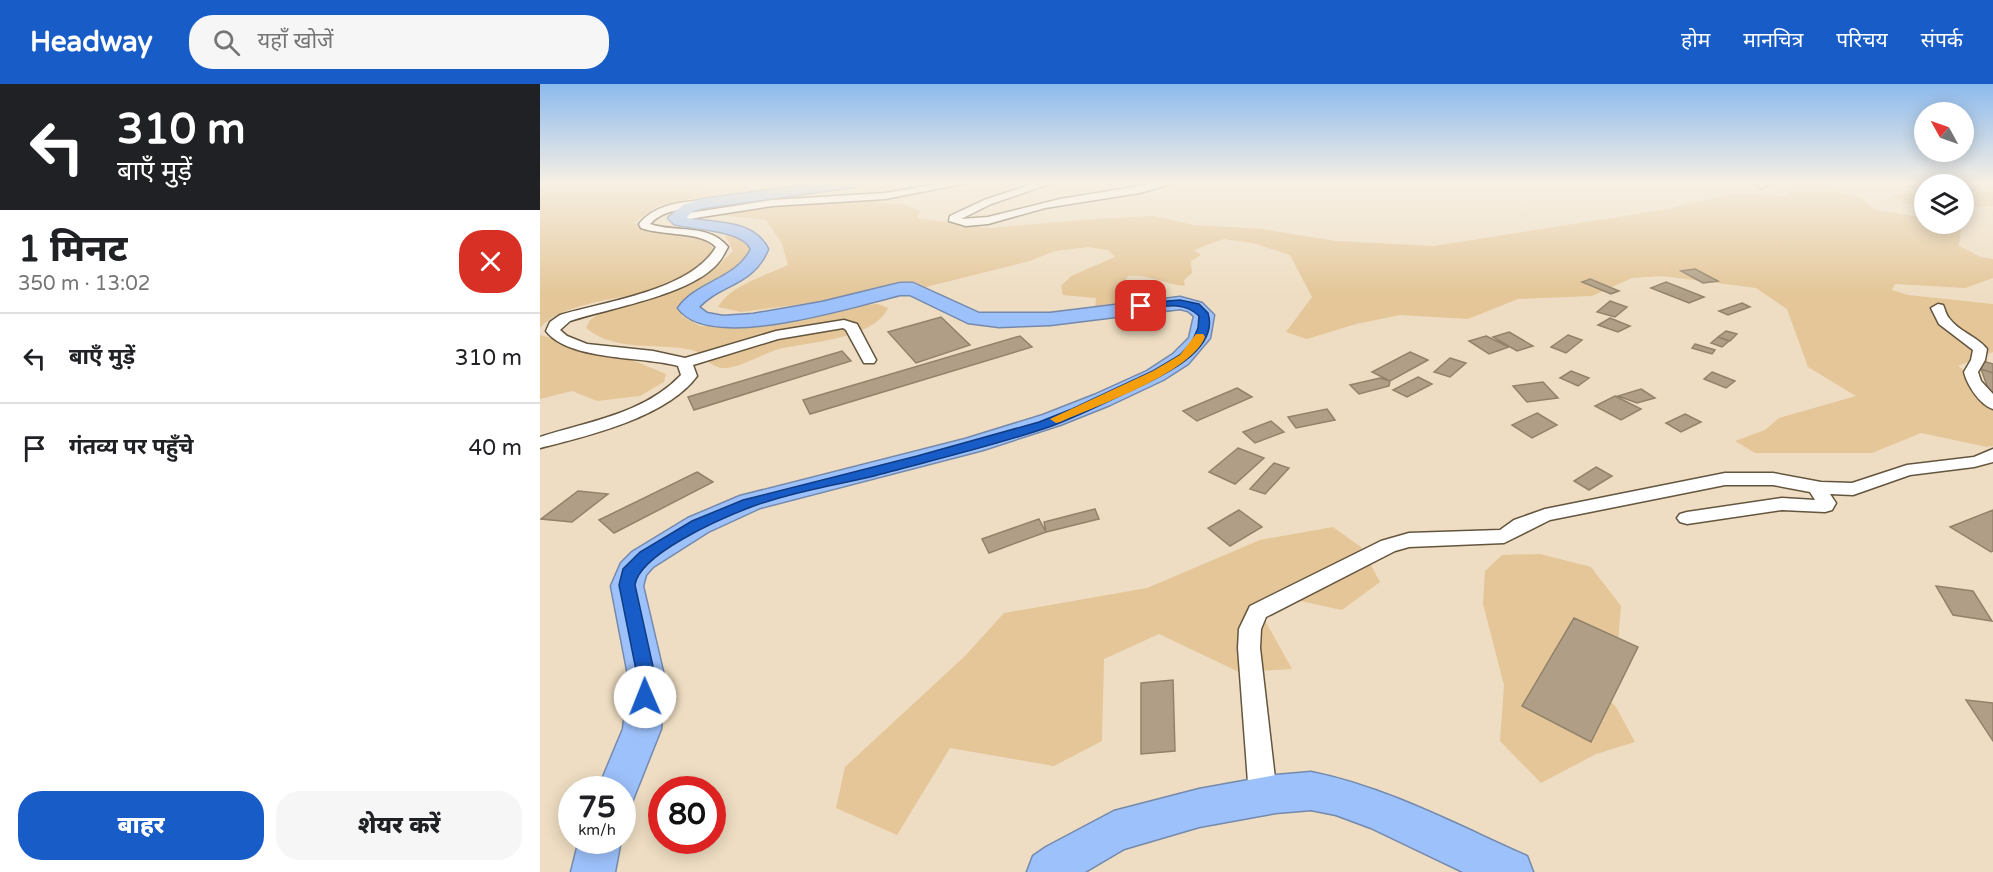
<!DOCTYPE html>
<html lang="hi">
<head>
<meta charset="utf-8">
<style>
	:root { --surface:#fff; --page:#f6f6f6; --text:#202124; --muted:#757577; --line:#e0e0e0; --accent:#185cc8 }
	body { margin:0; font-family:"Varela Round","Noto Sans Devanagari",sans-serif; background:var(--page); color:var(--text); height:100vh; display:flex; flex-direction:column; font-size:22px; white-space:nowrap }
	* { box-sizing:border-box; margin:0 }
	p { font-size:20px; color:var(--muted) }
	.icon { flex:none; width:33px; height:33px; fill:none; stroke:currentColor; stroke-width:2; stroke-linecap:round; stroke-linejoin:round }
	.map { position:relative; flex:1; overflow:hidden }
	.drawer { display:flex; flex-direction:column; background:var(--surface); width:540px }
	.drawer>* { flex:none }
	.banner { background:#202124; color:#fff; overflow:hidden }
	.needle { width:39px; rotate:310deg }
	.fabs { position:absolute; left:1374px; top:18px; display:grid; gap:12px }
	.fabs a { display:grid; place-items:center; width:60px; height:60px; border-radius:50%; background:var(--surface); box-shadow:0 3px 15px #0003; font-size:30px }
	.speed { position:absolute; left:18px; top:692px; display:flex; gap:12px; font-size:30px; font-weight:700; text-align:center }
	.speed>* { display:grid; place-content:center; width:78px; height:78px; border-radius:50%; background:var(--surface); box-shadow:0 3px 15px #0003; line-height:1 }
	.speed small { font-size:15px; font-weight:400 }
	.speed .limit { border:9px solid #d22; background:#fff; color:#111 }
	.pin { position:absolute; display:grid; place-items:center; width:51px; height:51px; color:#fff; margin:-26px; border-radius:12px; box-shadow:0 3px 9px #0006 }
	.me { position:absolute; width:66px; margin:-33px; rotate:359deg; stroke-linejoin:round; filter:drop-shadow(0 0 4px #0008) }
	.turn { display:flex; align-items:center; gap:21px; height:126px; padding:0 18px; font-size:27px }
	.turn .icon { width:78px; height:78px; stroke-width:2.5 }
	.turn b { display:block; font-size:42px; line-height:51px }
	.round { display:grid; place-items:center; flex:none; width:63px; height:63px; border-radius:24px; background:var(--page) }
	.headline { display:flex; align-items:center; justify-content:space-between; height:102px; padding:0 18px }
	h1 { font-size:36px; font-weight:800; line-height:45px }
	.primary-button { display:flex; gap:12px; margin-top:auto; padding:12px 18px }
	.primary-button a { flex:1; height:69px; border-radius:24px; background:var(--accent); color:#fff; font-size:24px; font-weight:800; line-height:69px; text-align:center }
	.primary-button a+a { background:var(--page); color:var(--text) }
	ul { padding:0; list-style:none }
	li { display:flex; align-items:center; gap:18px; height:90px; padding:0 18px; border-top:2px solid var(--line) }
	li div { flex:1 }
	li b { display:block; font-size:22px }
	li em { font-style:normal }
	header { display:flex; align-items:center; gap:36px; box-sizing:border-box; height:84px; padding:0 30px; background:var(--accent); color:#fff }
	header strong { font-size:28px }
	nav { display:flex; gap:33px; margin-inline-start:auto; font-size:21px }
	.search { width:420px; height:54px; background:var(--page); display:flex; align-items:center; gap:15px; box-sizing:border-box; padding:0 21px; border-radius:24px; color:var(--muted); font-size:22px }
	main { display:flex; flex:1; min-height:0 }
	.map>svg:first-child { display:block }
	.green { fill:#e4c698 }
	.building { fill:#b09f86; stroke:#92826a; stroke-width:1.5 }
	.lines { fill:none; stroke-linecap:round; stroke-linejoin:round }
	.minor-casing { stroke:#64553e; stroke-width:3 }
	.highway-casing { stroke:#7489ac; stroke-width:3 }
	.minor { fill:#fff; fill-rule:evenodd }
	.highway { fill:#9dc1fb; fill-rule:evenodd }
	.route { fill:#185cc8; stroke:#103c82; stroke-width:1.5 }
	.slow { fill:#f59e0b }
</style>
</head>
<body>
<header>
<strong>Headway</strong>
<div class="search"><svg class="icon" aria-label="search" viewBox="0 0 24 24"><circle cx="10" cy="10" r="6"/><path d="M15 15l6 6"/></svg>यहाँ खोजें</div>
<nav><a>होम</a><a>मानचित्र</a><a>परिचय</a><a>संपर्क</a></nav>
</header>
<main>
<section class="drawer">
<div class="banner">
<div class="turn"><svg class="icon" aria-label="left" viewBox="0 0 24 24"><path d="M17 20v-9H6M10 6l-5 5 5 5"/></svg><div><b>310 m</b>बाएँ मुड़ें</div></div>
</div>
<div class="headline"><div><h1>1 मिनट</h1><p>350 m · 13:02</p></div><a class="round" style="background:#d93025;color:#fff"><svg class="icon" aria-label="close" viewBox="0 0 24 24"><path d="M6 6l12 12M18 6L6 18"/></svg></a></div>
<ul>
<li><svg class="icon" aria-label="left" viewBox="0 0 24 24"><path d="M17 20v-9H6M10 6l-5 5 5 5"/></svg><div><b>बाएँ मुड़ें</b></div><em>310 m</em></li>
<li><svg class="icon" aria-label="arrive" viewBox="0 0 24 24"><path d="M6 21V4h12l-3 4 3 4H6"/></svg><div><b>गंतव्य पर पहुँचे</b></div><em>40 m</em></li>
</ul>
<div class="primary-button"><a>बाहर</a><a>शेयर करें</a></div>
</section>
<div class="map">
<svg width="1453" height="788" viewBox="0 0 1453 788">
	<rect width="100%" height="100%" fill="#eeddc2"/>
	<path class="green" d="M0 99H131L129 100 131 103 152 99H181L163 104 168 111 117 122 93 139 167 156 175 167C162 179 149 194 131 201 97 214 23 216 0 244Z
		M1255 99H1279L1295 107 1319 113 1335 126 1384 134V140H1415L1421 146 1419 162 1441 173 1453 175V194L1425 204 1355 200 1352 206 1368 211 1453 220V268L1418 282 1453 307V362L1447 363 1381 349 1332 369H1215L1195 357 1225 346 1239 334 1316 312 1268 283 1247 225 1216 204 1122 192 1092 194 1052 212 978 215 928 235 860 231 816 240 767 255 746 248 772 213 750 171 713 159 683 155 654 166 661 171 651 177 652 189 644 196 645 202C625 200 608 190 588 192L585 197 623 226 618 230 567 231 555 227 556 214 523 211 521 202 531 192 575 173 568 166 548 163 515 167 490 177 378 205 201 228 178 223C191 201 225 192 248 181L242 160 226 136 158 129 149 121 186 114 213 118 290 113 366 121 380 127 378 134 451 144 552 135 614 132 655 141 722 145 796 157 894 162 1128 125 1191 110 1247 112Z
		M1350 99H1453V122L1424 123V100H1384V121L1363 119 1352 112 1379 106Z
		M183 147 213 149 216 165 187 203 140 219 142 232 160 242 228 241 325 221 338 220 348 224C334 255 269 258 239 265 224 269 198 285 183 284 168 283 164 269 152 266 117 258 76 269 46 244L50 236 60 229 135 207 171 188 193 167Z
		M0 251 97 278 126 290 124 298 100 312 57 317 32 307 0 315Z
		M793 443 821 463 840 498 802 526 751 515 723 533 752 585 699 588 619 550 564 575 562 657 514 682 410 664 357 751 296 724 305 683 425 572 464 529 607 504 720 456Z
		M1000 470 1051 483 1081 522 1078 556 1044 590 1076 623 1095 658 1056 670 1001 699 960 657 964 601 943 520 945 487 962 471Z"/>
	<path class="building" d="M1155 185 1178 197 1163 199 1141 187Z
		M1050 195 1079 207 1071 210 1042 198Z
		M1126 198 1164 213 1149 219 1111 204Z
		M1070 217 1087 223 1075 233 1057 228Z
		M1202 219 1210 223 1188 231 1179 227Z
		M401 233 430 261 376 279 348 248Z
		M1070 234 1090 242 1078 248 1058 241Z
		M1186 247 1197 250 1190 257 1178 253Z
		M969 248 993 262 977 267 953 253Z
		M1028 251 1042 256 1026 269 1011 263Z
		M480 252 492 263 270 330 263 316Z
		M946 252 969 263 949 270 929 257Z
		M1178 253 1189 257 1182 263 1171 259Z
		M1155 260 1175 266 1172 270 1152 264Z
		M302 267 311 277 154 326 148 313Z
		M870 268 888 276 850 297 832 288Z
		M910 274 926 279 910 293 894 288Z
		M1443 277 1453 280V289L1441 285Z
		M1441 285 1453 289V316H1452Z
		M1031 287 1049 294 1038 302 1020 294Z
		M1172 288 1195 297 1186 304 1164 295Z
		M878 293 892 300 867 313 853 306Z
		M840 294 850 297 849 302 819 310 810 301Z
		M1003 298 1018 314 987 318 973 302Z
		M697 304 712 313 657 337 643 327Z
		M1101 305 1115 314 1097 319 1078 312Z
		M1075 312 1101 325 1081 336 1055 322Z
		M787 325 795 336 756 344 748 333Z
		M997 329 1017 341 992 354 972 341Z
		M1145 330 1161 338 1141 348 1126 339Z
		M731 337 744 348 715 359 703 348Z
		M698 364 724 374 695 400 669 388Z
		M734 379 749 384 725 410 710 405Z
		M1056 383 1072 392 1049 406 1034 397Z
		M157 388 173 398 74 449 59 436Z
		M38 407 68 410 32 438 1 435Z
		M555 425 559 435 506 448 504 438Z
		M699 426 722 443 690 462 668 444Z
		M1453 426V467L1451 468 1410 443Z
		M499 435 506 448 449 469 442 455Z
		M1396 502 1433 507 1452 537 1413 531Z
		M1034 534 1098 563 1051 658 982 622Z
		M633 596 635 667 601 670V599Z
		M1426 616 1453 619V657Z"/>
	<g class="lines">
		<g class="minor-casing">
			<path id="minor" d="M403 99H427L345 115 232 122 149 135 144 132 149 129 232 116 345 109Z
				M495 99H512L451 120 421 135 448 133 520 115 618 99H636L599 109 505 124 448 140 426 142 409 137 410 132 444 116Z
				M1218 99H1231L1222 104 1219 103Z
				M162 117 167 120 166 122C145 126 125 124 110 140 135 149 169 139 188 163 185 168 182 175 178 179 151 211 70 224 30 237L20 246 27 252 47 260 113 267 145 274 236 247 304 236 317 240 336 276 334 279H324L306 246 303 244 238 255 153 281 157 292C127 333 48 352 0 364V353C49 337 104 330 141 291L138 282C102 272 29 277 6 247L10 238 20 231C66 217 150 207 176 163 162 147 122 152 101 144L99 140C113 122 140 117 162 117Z
				M1398 220 1403 221C1405 225 1406 231 1409 234 1419 248 1437 252 1447 265L1445 276 1438 288 1441 297 1453 310V325C1440 321 1427 301 1424 288L1431 276 1433 266 1399 240 1391 224Z
				M1453 365V378L1434 383 1370 391 1313 411 1290 410 1296 419 1292 426 1285 428 1242 426 1147 440 1140 438 1137 434 1140 430 1147 428 1242 414 1275 416 1270 408 1233 401H1185L1010 436 964 459 869 463 855 467 726 533 721 545 720 564 737 712 733 721 723 725 713 721 709 712 698 564 699 545 710 522 841 457 869 449 960 446 974 436 1005 425 1185 389H1233L1281 398 1312 399 1367 381 1434 373Z"/>
		</g>
		<g class="highway-casing">
			<path id="highway" d="M281 99H321L314 103 163 124 153 127 146 134C175 140 213 135 228 165 214 201 180 200 159 223L167 229 183 232 213 230 282 218 360 199H373L439 229H510L640 213 662 219 674 231 670 254 648 280 623 296 570 321 520 341 443 366 220 424 168 448 113 483 106 491 103 502 125 596 121 645 92 718 82 722V705H58L83 645 89 596 71 502 81 479 92 468 148 434 200 412 425 355 503 331 554 311 607 287 633 270 649 254 654 232 648 227 640 225 510 241 459 243 428 239 370 211H360C314 222 169 269 138 224 156 198 197 195 211 165 202 145 155 146 134 140L128 134 143 121 162 115Z
				M771 688C846 703 917 741 987 772L993 788H923L831 744 796 731 771 726 736 729 659 743 584 765 545 788H487L493 772 506 763 574 727 659 705 736 691Z
				M39 756H81L75 788H31Z"/>
		</g>
		<use href="#minor" class="minor"/>
		<use href="#highway" class="highway"/>
	</g>
	<linearGradient id="sky" x2="0" y2="1"><stop stop-color="#8cbaee"/><stop offset="0.47" stop-color="#f7f0e4"/><stop offset="1" stop-color="#f7f0e4" stop-opacity="0"/></linearGradient>
	<rect width="1453" height="210" fill="url(#sky)"/>
	<path class="route" d="M640 216 659 220 668 229C680 267 618 294 592 306 564 319 537 333 509 343 450 363 389 377 330 393 291 402 249 409 211 423 182 434 99 470 95 501L116 596 112 618 105 620 99 618 96 613 98 596 79 501 83 485 100 468 152 437 203 416 377 372 499 338 532 325 613 287 640 271 652 258 658 244 659 232C643 216 622 223 601 225L596 222 601 219Z"/>
	<path class="slow" d="M656 250H663L665 253C651 289 556 322 520 338L516 339 510 335 613 287 640 271Z"/>
</svg>
<div class="fabs">
<a><svg class="needle" viewBox="-14 -14 28 28"><path d="M0-13l5 13h-10z" fill="#e53935"/><path d="M0 13l5-13h-10z" fill="#757577"/></svg></a>
<a><svg class="icon" aria-label="layers" viewBox="0 0 24 24"><path d="M12 4l9 5-9 5-9-5zM3 14l9 5 9-5"/></svg></a>
</div>
<div class="speed"><div>75<small>km/h</small></div><div class="limit">80</div></div>
<div class="pin" style="left:601px;top:222px;background:#d93025"><svg class="icon" aria-label="arrive" viewBox="0 0 24 24"><path d="M6 21V4h12l-3 4 3 4H6"/></svg></div>
<svg class="me" style="left:105px;top:613px" viewBox="-20 -20 40 40"><circle r="19" fill="#fff"/><path d="M0-13L10 11 0 6-10 11z" fill="#185cc8"/></svg>
</div>
</main>
</body>
</html>
